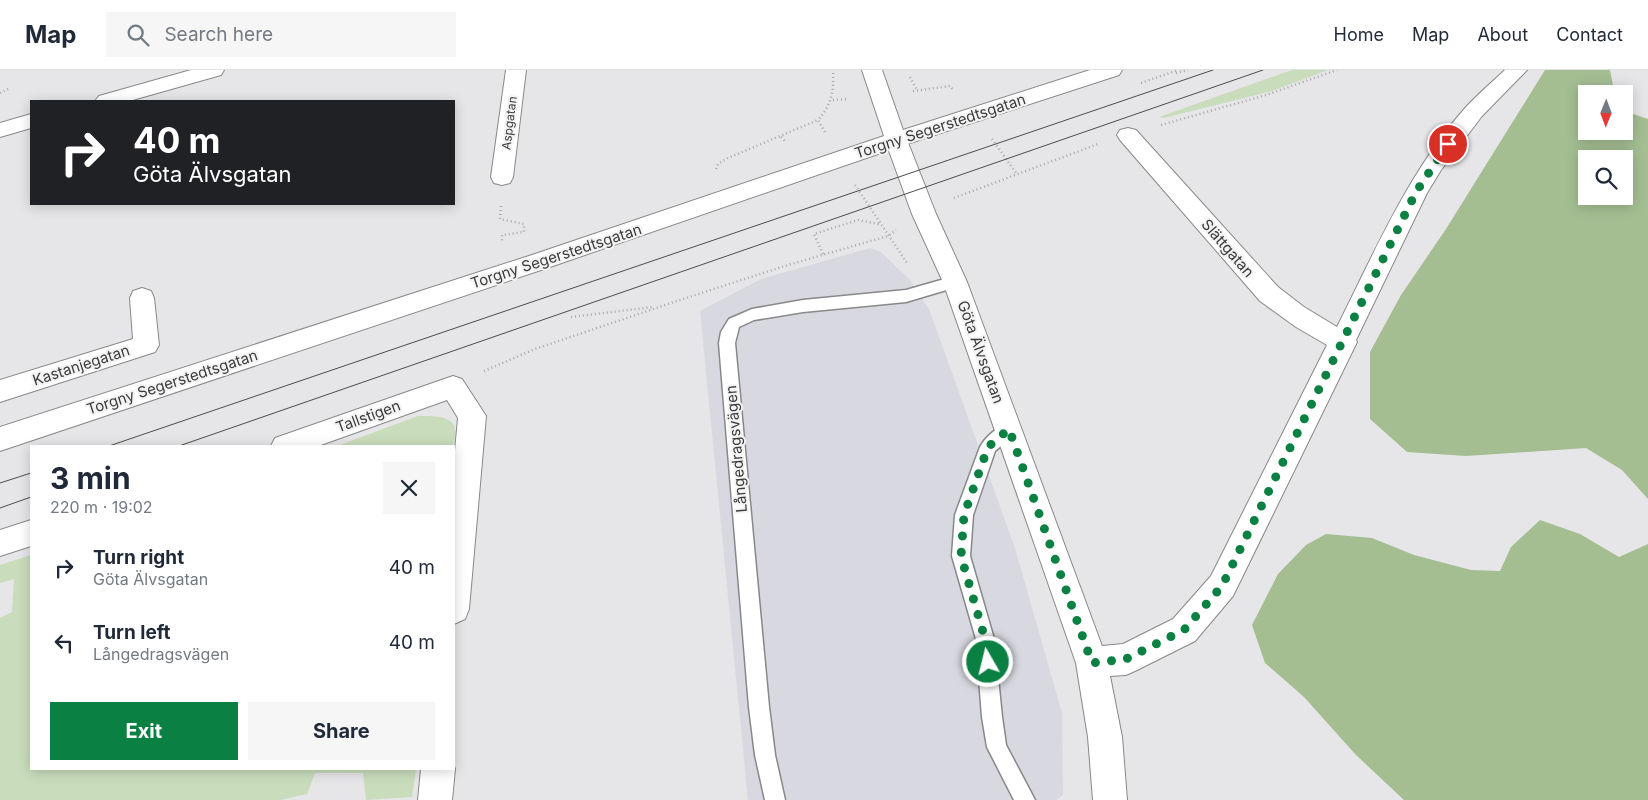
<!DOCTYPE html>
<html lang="en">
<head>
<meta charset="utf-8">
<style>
	:root { --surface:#fff; --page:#f6f6f7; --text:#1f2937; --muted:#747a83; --line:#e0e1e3; --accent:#0b8043 }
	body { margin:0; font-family:Inter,sans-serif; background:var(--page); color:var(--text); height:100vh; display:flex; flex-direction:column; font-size:19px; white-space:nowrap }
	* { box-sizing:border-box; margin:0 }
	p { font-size:16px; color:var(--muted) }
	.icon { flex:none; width:28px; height:28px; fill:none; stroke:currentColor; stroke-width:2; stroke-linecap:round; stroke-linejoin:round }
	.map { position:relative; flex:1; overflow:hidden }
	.details { position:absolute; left:30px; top:375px; width:425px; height:325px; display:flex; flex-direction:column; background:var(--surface); border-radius:0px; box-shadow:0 2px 12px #0003 }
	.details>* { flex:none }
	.top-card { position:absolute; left:30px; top:30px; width:425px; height:105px; border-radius:0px; box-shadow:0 2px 12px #0003; background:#202124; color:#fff; overflow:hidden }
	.needle { width:32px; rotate:181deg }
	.fabs { position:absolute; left:1578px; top:15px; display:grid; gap:10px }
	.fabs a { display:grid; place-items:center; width:55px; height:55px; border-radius:0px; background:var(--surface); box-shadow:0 2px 12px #0003; font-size:25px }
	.pin { position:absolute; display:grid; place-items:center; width:42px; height:42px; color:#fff; margin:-21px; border:2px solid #fff; border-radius:50%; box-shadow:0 1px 5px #0007 }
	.me { position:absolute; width:55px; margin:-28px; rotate:352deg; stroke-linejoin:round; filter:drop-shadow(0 0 4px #0008) }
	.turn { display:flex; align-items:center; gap:18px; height:105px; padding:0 20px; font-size:22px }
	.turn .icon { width:65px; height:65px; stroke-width:2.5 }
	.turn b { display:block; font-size:35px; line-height:42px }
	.round { display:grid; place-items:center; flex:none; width:52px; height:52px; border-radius:0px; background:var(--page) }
	.overview { display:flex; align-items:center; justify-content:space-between; height:85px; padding:0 20px }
	h1 { font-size:30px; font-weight:700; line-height:38px }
	.action { display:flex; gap:10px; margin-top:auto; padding:10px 20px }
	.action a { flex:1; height:58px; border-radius:0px; background:var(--accent); color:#fff; font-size:20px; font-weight:700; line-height:58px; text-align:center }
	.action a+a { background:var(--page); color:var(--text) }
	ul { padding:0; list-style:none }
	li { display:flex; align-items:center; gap:15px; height:75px; padding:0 20px }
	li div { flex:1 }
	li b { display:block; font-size:19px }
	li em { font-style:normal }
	header { display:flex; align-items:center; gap:30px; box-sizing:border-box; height:70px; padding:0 25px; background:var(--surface); border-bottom:1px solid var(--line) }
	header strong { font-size:24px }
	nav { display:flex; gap:28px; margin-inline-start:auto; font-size:18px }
	.search { width:350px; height:45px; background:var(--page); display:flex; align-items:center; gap:12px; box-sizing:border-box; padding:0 18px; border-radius:0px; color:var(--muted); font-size:19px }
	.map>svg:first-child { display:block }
	.built { fill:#d8d8e0 }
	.green { fill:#c9ddbc }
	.forest { fill:#a4be92; fill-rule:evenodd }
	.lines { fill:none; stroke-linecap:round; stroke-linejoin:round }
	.service-casing { stroke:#88888a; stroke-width:3 }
	.minor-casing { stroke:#88888a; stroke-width:2 }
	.tertiary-casing { stroke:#88888a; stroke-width:2 }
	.path { stroke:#a9a8a9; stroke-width:2.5; stroke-dasharray:1 3; stroke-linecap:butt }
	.service { fill:#fff; fill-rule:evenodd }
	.minor { fill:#fff; fill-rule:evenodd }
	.tertiary { fill:#fff; fill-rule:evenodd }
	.tram { stroke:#4d4d4d; stroke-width:1 }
	.route { stroke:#0b8043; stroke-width:9; stroke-dasharray:0 16.2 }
	.labels { text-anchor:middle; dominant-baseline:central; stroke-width:4; stroke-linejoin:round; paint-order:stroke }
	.far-street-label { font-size:12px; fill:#3b3b3b; stroke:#f3f3f4 }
	.street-label { font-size:15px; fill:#3b3b3b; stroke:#f3f3f4 }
</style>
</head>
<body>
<header>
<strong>Map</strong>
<div class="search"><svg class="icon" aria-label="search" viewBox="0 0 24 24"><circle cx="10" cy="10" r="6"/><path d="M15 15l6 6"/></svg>Search here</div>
<nav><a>Home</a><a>Map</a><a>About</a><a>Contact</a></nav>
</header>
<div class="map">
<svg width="1648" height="730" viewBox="0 0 1648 730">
	<rect width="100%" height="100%" fill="#e6e5e7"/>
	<path class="built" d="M870 178 881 182 909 209 929 239 1015 478 1062 643 1063 725 1056 730H748L700 241 761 209Z"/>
	<path class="green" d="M1292 0H1328L1272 21 1164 48 1159 47Z
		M418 346C429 346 454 344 455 360 456 365 454 371 453 376H337Z
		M31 485V699H416L412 727 366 730 363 703H315L307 724 280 730H0V548L12 542 14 509 0 513V495Z"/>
	<path class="forest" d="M1545 0H1610L1613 15 1619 24H1586V61H1624V30L1633 44 1648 49V429L1622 400 1586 378 1466 386 1407 382 1370 349V282L1401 225 1446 159ZM1586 89H1624V126H1586Z
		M1540 450 1580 464 1619 487 1648 474V730H1404L1356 685 1304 627 1265 593 1252 555 1278 504 1306 475 1326 464 1372 468 1414 485 1471 500 1500 501 1511 477Z"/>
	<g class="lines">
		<g class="service-casing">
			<path id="service" d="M955 206 960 208 962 212 960 216 906 232 803 242 754 250 739 257 735 273 769 637 775 685 785 730H765L755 685 749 637 719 273 721 262 729 249 752 239 803 230 906 220Z
				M1009 352 1015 354 1017 359 1015 364 995 381 973 445 970 486 994 569 1002 647 1006 675 1035 730H1014L987 677 982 647 976 569 952 486 955 445 980 377C985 367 999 356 1009 352Z"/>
		</g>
		<g class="minor-casing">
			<path id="minor" d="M191 0H224L221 5 129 31H95L99 26Z
				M506 0H526L513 107 510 113 502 115 494 113 491 107Z
				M1505 0H1527L1482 46 1441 100 1427 123 1356 270 1357 272 1233 526 1195 571 1137 600 1126 605 1110 606 1122 667 1127 730H1093L1088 667 1076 593 943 212 912 144 885 70 888 65 896 63 904 65 907 70 936 144 967 212 1102 576 1123 574 1173 549 1211 506 1327 275 1296 257 1260 231 1120 70 1117 65 1120 60 1128 58 1136 60 1278 217 1304 237 1337 257C1375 181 1409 101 1466 37 1478 24 1492 12 1505 0Z
				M31 44V58L0 67V53Z
				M142 218 151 221 154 228 159 275 155 282 0 332V310L133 269 130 228 133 221Z
				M453 306 462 309 486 346 469 539 465 549 454 554V392L458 348 447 330 318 376H271L275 368Z
				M31 450V476L0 486V460Z
				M454 696 455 699 452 730H418L421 699H454Z"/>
		</g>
		<g class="tertiary-casing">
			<path id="tertiary" d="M862 0H882L903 60 1090 0H1122L1119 5 904 75 550 197 0 381V357L532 185 884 66Z"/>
		</g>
		<path class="path" d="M1176 3 1188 0
			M910 7 917 20
			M1141 13 1178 0
			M913 21 950 16 954 21
			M0 23 10 18
			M833 30 847 29
			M1161 55 1266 25 1337 0
			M825 62 818 50C832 34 834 21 833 0
			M781 67 785 71
			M992 69 1016 103
			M716 99 718 94 728 88 818 50
			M855 115 907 193
			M954 128 1098 74
			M501 136 500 149 524 154V162L502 165V171
			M823 184 814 164 858 150 879 154
			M571 247 653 237
			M484 301 535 279 689 227 788 195 888 166 896 160"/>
		<use href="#service" class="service"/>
		<use href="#minor" class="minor"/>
		<use href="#tertiary" class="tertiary"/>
		<path class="tram" d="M109 376 1213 0
			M179 376 1263 0
			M0 413 31 403
			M0 438 31 427"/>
	</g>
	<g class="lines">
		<path class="route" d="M988 592 985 569 961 486 963 459 964 445 988 377 1009 359 1092 593 1126 589 1184 560 1222 516 1416 122 1448 74"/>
	</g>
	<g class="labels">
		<g class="far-street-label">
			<text transform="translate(509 53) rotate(-83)">Aspgatan</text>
		</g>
		<g class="street-label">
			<text transform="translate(940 56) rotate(-18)">Torgny Segerstedtsgatan</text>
			<text transform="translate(1228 178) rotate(49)">Slättgatan</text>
			<text transform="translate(556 186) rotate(-18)">Torgny Segerstedtsgatan</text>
			<text transform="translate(981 282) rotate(70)">Göta Älvsgatan</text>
			<text transform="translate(81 295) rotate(-18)">Kastanjegatan</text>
			<text transform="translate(172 312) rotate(-18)">Torgny Segerstedtsgatan</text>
			<text transform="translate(368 346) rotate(-20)">Tallstigen</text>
			<text transform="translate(736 379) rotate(-95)">Långedragsvägen</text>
		</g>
	</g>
</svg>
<div class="fabs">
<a><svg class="needle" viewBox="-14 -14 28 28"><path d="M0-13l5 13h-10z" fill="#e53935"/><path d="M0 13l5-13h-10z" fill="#747a83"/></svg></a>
<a><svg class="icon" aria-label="search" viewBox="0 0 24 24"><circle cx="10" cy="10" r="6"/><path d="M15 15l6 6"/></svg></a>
</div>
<div class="pin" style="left:1448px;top:74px;background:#d93025"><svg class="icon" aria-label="arrive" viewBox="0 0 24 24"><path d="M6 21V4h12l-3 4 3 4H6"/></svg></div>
<svg class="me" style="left:988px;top:592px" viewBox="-20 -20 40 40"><circle r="17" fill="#0b8043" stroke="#fff" stroke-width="3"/><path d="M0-11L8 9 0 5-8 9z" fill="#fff"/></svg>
<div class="top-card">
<div class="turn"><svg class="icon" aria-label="right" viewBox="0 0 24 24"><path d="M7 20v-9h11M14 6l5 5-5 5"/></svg><div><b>40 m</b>Göta Älvsgatan</div></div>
</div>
<section class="details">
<div class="overview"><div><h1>3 min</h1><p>220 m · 19:02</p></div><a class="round"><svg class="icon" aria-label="close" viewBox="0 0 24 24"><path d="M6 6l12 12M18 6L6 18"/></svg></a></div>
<ul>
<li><svg class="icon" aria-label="right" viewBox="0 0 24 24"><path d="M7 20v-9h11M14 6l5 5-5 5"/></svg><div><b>Turn right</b><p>Göta Älvsgatan</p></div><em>40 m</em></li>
<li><svg class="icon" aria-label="left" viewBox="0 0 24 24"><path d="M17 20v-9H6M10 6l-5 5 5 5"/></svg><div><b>Turn left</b><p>Långedragsvägen</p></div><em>40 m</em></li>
</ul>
<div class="action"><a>Exit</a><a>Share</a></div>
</section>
</div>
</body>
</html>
